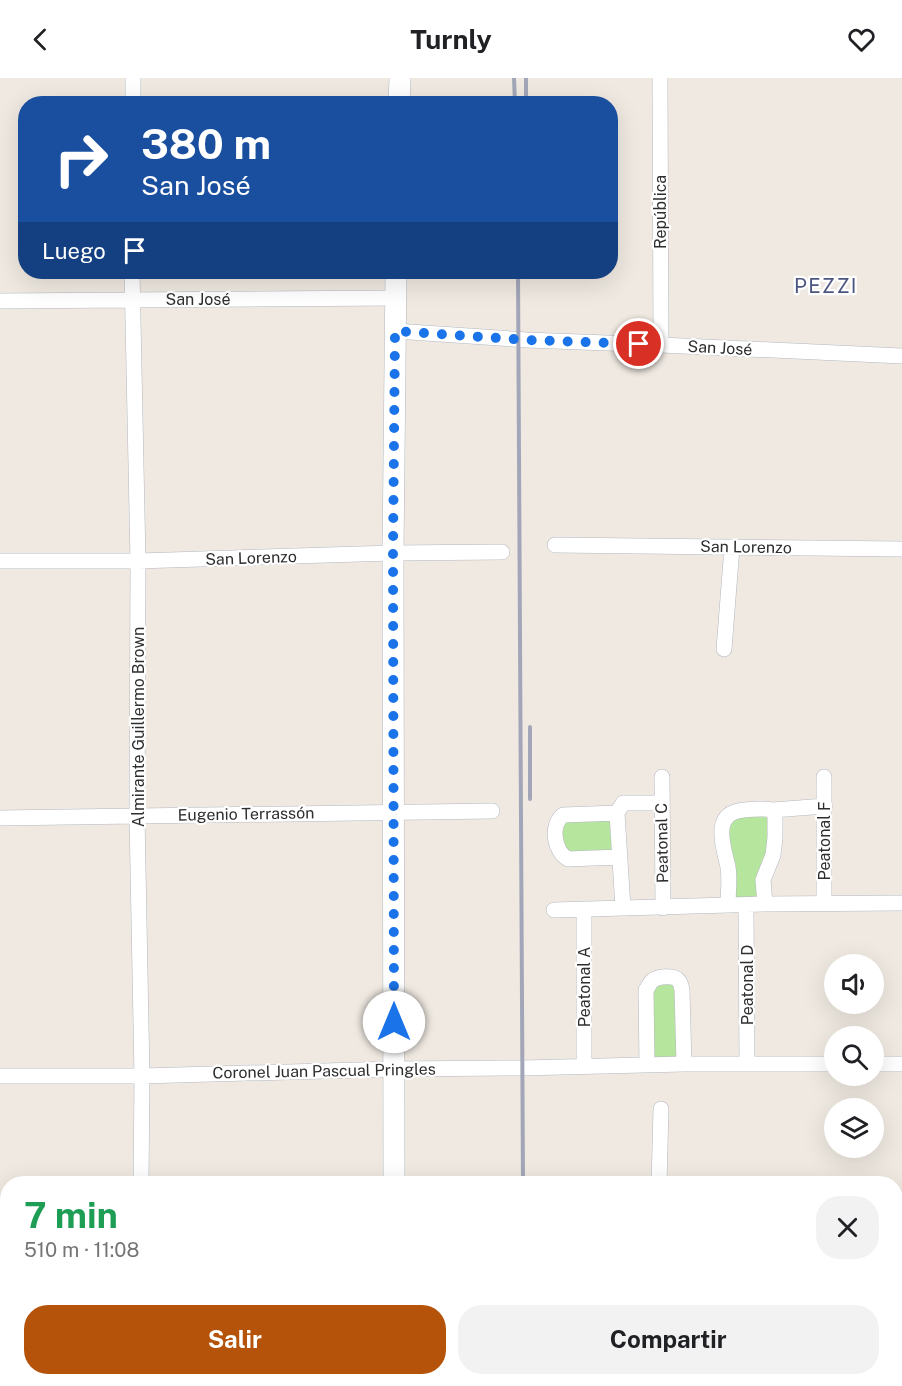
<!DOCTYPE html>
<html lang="es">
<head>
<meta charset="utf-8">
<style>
	:root { --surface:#fff; --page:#f2f2f2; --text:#202124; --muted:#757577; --accent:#b45309 }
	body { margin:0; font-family:"Public Sans",sans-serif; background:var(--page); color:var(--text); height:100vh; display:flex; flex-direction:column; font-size:22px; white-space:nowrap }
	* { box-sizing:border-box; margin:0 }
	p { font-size:20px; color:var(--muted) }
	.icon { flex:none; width:33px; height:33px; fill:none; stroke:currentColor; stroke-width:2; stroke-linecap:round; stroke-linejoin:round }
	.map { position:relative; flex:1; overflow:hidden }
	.details { position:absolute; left:0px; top:1098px; width:903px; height:210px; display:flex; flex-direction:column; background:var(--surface); border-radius:24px 24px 0 0; box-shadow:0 6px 24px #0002 }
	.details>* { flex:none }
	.hud { position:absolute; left:18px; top:18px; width:600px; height:183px; border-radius:24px; box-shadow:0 6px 24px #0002; background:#1a4fa0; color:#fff; overflow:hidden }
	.buttons { position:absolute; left:824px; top:876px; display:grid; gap:12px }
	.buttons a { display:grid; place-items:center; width:60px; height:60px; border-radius:50%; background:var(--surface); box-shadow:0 6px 24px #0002; font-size:30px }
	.pin { position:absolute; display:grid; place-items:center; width:51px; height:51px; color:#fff; margin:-26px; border:3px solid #fff; border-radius:50%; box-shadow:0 2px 6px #0007 }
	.me { position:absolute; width:66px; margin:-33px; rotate:0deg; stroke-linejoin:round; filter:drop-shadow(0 0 4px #0008) }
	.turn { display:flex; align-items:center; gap:21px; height:126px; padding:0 24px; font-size:27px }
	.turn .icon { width:78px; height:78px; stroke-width:2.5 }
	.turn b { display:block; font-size:42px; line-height:51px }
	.then { display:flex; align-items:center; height:57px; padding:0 24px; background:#0003; gap:12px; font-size:22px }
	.round { display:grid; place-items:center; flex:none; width:63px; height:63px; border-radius:24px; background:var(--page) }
	.headline { display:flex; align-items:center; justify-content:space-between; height:102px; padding:0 24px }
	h1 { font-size:36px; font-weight:700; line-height:45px; color:#1e9e55 }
	.cta { display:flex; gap:12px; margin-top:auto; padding:12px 24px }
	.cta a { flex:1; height:69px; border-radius:24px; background:var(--accent); color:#fff; font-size:24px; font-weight:700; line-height:69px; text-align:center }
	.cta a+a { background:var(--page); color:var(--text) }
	header { display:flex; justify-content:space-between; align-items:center; height:78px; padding:0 24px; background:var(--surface); font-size:27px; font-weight:700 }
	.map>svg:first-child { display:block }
	.green { fill:#b6e59e }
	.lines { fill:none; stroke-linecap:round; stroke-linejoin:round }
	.lane-casing { stroke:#b4b7c1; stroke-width:9 }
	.street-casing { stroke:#b4b7c1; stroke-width:16 }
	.secondary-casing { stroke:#b4b7c1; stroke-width:22 }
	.lane { stroke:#fff; stroke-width:8 }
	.street { stroke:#fff; stroke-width:15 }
	.secondary { stroke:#fff; stroke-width:21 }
	.rail { stroke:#a3a6b8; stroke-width:4 }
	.route { stroke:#1a73e8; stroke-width:10; stroke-dasharray:0 18 }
	.labels { text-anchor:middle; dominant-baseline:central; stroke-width:4.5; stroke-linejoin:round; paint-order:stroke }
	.street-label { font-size:16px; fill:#2e2e2e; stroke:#fff }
	.quarter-label { font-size:20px; letter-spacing:1.5px; fill:#4d5680; stroke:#fff }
</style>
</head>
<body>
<header><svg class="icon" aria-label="back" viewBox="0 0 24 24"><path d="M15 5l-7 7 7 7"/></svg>Turnly<svg class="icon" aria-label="heart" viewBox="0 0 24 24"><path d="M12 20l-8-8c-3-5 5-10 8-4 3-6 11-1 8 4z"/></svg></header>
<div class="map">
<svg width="902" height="1308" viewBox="0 0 902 1308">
	<rect width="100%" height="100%" fill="#efe9e1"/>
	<path class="green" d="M743 736C749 736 762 734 766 739 775 747 761 807 759 820L735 819C732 795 726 769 731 744Z
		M612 740 614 773 566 774 561 749 568 742Z
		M657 906H671L675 910 680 980H653L652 915Z"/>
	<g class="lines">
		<g class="lane-casing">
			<path id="lane" d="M550 1300V1308"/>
		</g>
		<g class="street-casing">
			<path id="street" d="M660 0 661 267
				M133 26V0
				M132 194 138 483 137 738 142 998 141 1106
				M0 223 396 220
				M395 253 527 262 661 267 902 278
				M555 467 902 471
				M0 483H138L393 475 502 474
				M724 571 732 469
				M662 699 663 830
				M773 732 825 728
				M617 735 623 725H661
				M0 740 492 733
				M620 779 568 781C554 773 550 748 563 737L617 735 623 830
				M824 826V699
				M728 827C728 815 730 801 728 789 723 767 711 735 744 732 754 731 763 730 773 732L775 739V760L773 777 763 802 765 826
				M746 828 747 986
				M554 832 765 826 902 825
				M873 986H902
				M647 987 646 912C648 909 650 905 652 903 658 898 673 897 678 902 681 905 681 908 682 912L684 986
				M584 988V831
				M0 998H142L394 991 522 990 684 986H834
				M659 1106 661 1031
				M0 1253H8
				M141 1300V1308
				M654 1308V1300"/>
		</g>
		<g class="secondary-casing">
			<path id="secondary" d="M399 26 400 0
				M394 1106 393 475 396 194
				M396 1300 397 1308"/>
		</g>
		<use href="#lane" class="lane"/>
		<use href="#street" class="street"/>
		<use href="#secondary" class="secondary"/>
		<path class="rail" d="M514 0 515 26
			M526 0V26
			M518 194 523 1106
			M530 649V721
			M525 1300V1308"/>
	</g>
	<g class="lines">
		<path class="route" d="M394 944 393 475 395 253 527 262 639 266"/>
	</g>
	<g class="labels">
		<g class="street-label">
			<text transform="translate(660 134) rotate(-90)">República</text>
			<text x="198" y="221">San José</text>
			<text transform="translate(720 270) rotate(3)">San José</text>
			<text transform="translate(746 469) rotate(1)">San Lorenzo</text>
			<text transform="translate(251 480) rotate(-2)">San Lorenzo</text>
			<text transform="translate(138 649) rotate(-90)">Almirante Guillermo Brown</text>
			<text transform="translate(246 736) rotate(-1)">Eugenio Terrassón</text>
			<text transform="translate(824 763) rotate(-90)">Peatonal F</text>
			<text transform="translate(662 765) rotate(-91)">Peatonal C</text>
			<text transform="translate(747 907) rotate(-90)">Peatonal D</text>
			<text transform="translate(584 909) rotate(-90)">Peatonal A</text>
			<text transform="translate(324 993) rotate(-1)">Coronel Juan Pascual Pringles</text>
		</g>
		<g class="quarter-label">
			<text x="826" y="208">PEZZI</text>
		</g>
	</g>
</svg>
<div class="buttons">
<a><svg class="icon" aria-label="sound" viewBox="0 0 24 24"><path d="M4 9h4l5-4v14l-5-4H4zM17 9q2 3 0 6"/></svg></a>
<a><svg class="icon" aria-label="search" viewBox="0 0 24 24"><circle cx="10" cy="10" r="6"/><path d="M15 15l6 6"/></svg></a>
<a><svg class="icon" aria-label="layers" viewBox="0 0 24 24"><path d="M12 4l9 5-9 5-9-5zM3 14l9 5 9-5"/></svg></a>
</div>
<div class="pin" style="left:639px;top:266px;background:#d93025"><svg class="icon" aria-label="arrive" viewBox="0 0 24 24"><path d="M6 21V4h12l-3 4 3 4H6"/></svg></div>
<svg class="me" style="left:394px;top:944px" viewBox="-20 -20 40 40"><circle r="19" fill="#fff"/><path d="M0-13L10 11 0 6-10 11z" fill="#1a73e8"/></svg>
<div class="hud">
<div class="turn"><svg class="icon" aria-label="right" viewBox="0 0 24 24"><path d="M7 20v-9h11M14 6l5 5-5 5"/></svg><div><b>380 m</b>San José</div></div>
<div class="then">Luego<svg class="icon" aria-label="arrive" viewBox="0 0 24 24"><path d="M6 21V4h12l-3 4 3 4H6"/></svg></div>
</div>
<section class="details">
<div class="headline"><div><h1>7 min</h1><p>510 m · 11:08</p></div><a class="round"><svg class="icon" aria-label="close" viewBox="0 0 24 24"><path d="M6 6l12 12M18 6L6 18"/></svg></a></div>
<div class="cta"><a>Salir</a><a>Compartir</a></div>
</section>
</div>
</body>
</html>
